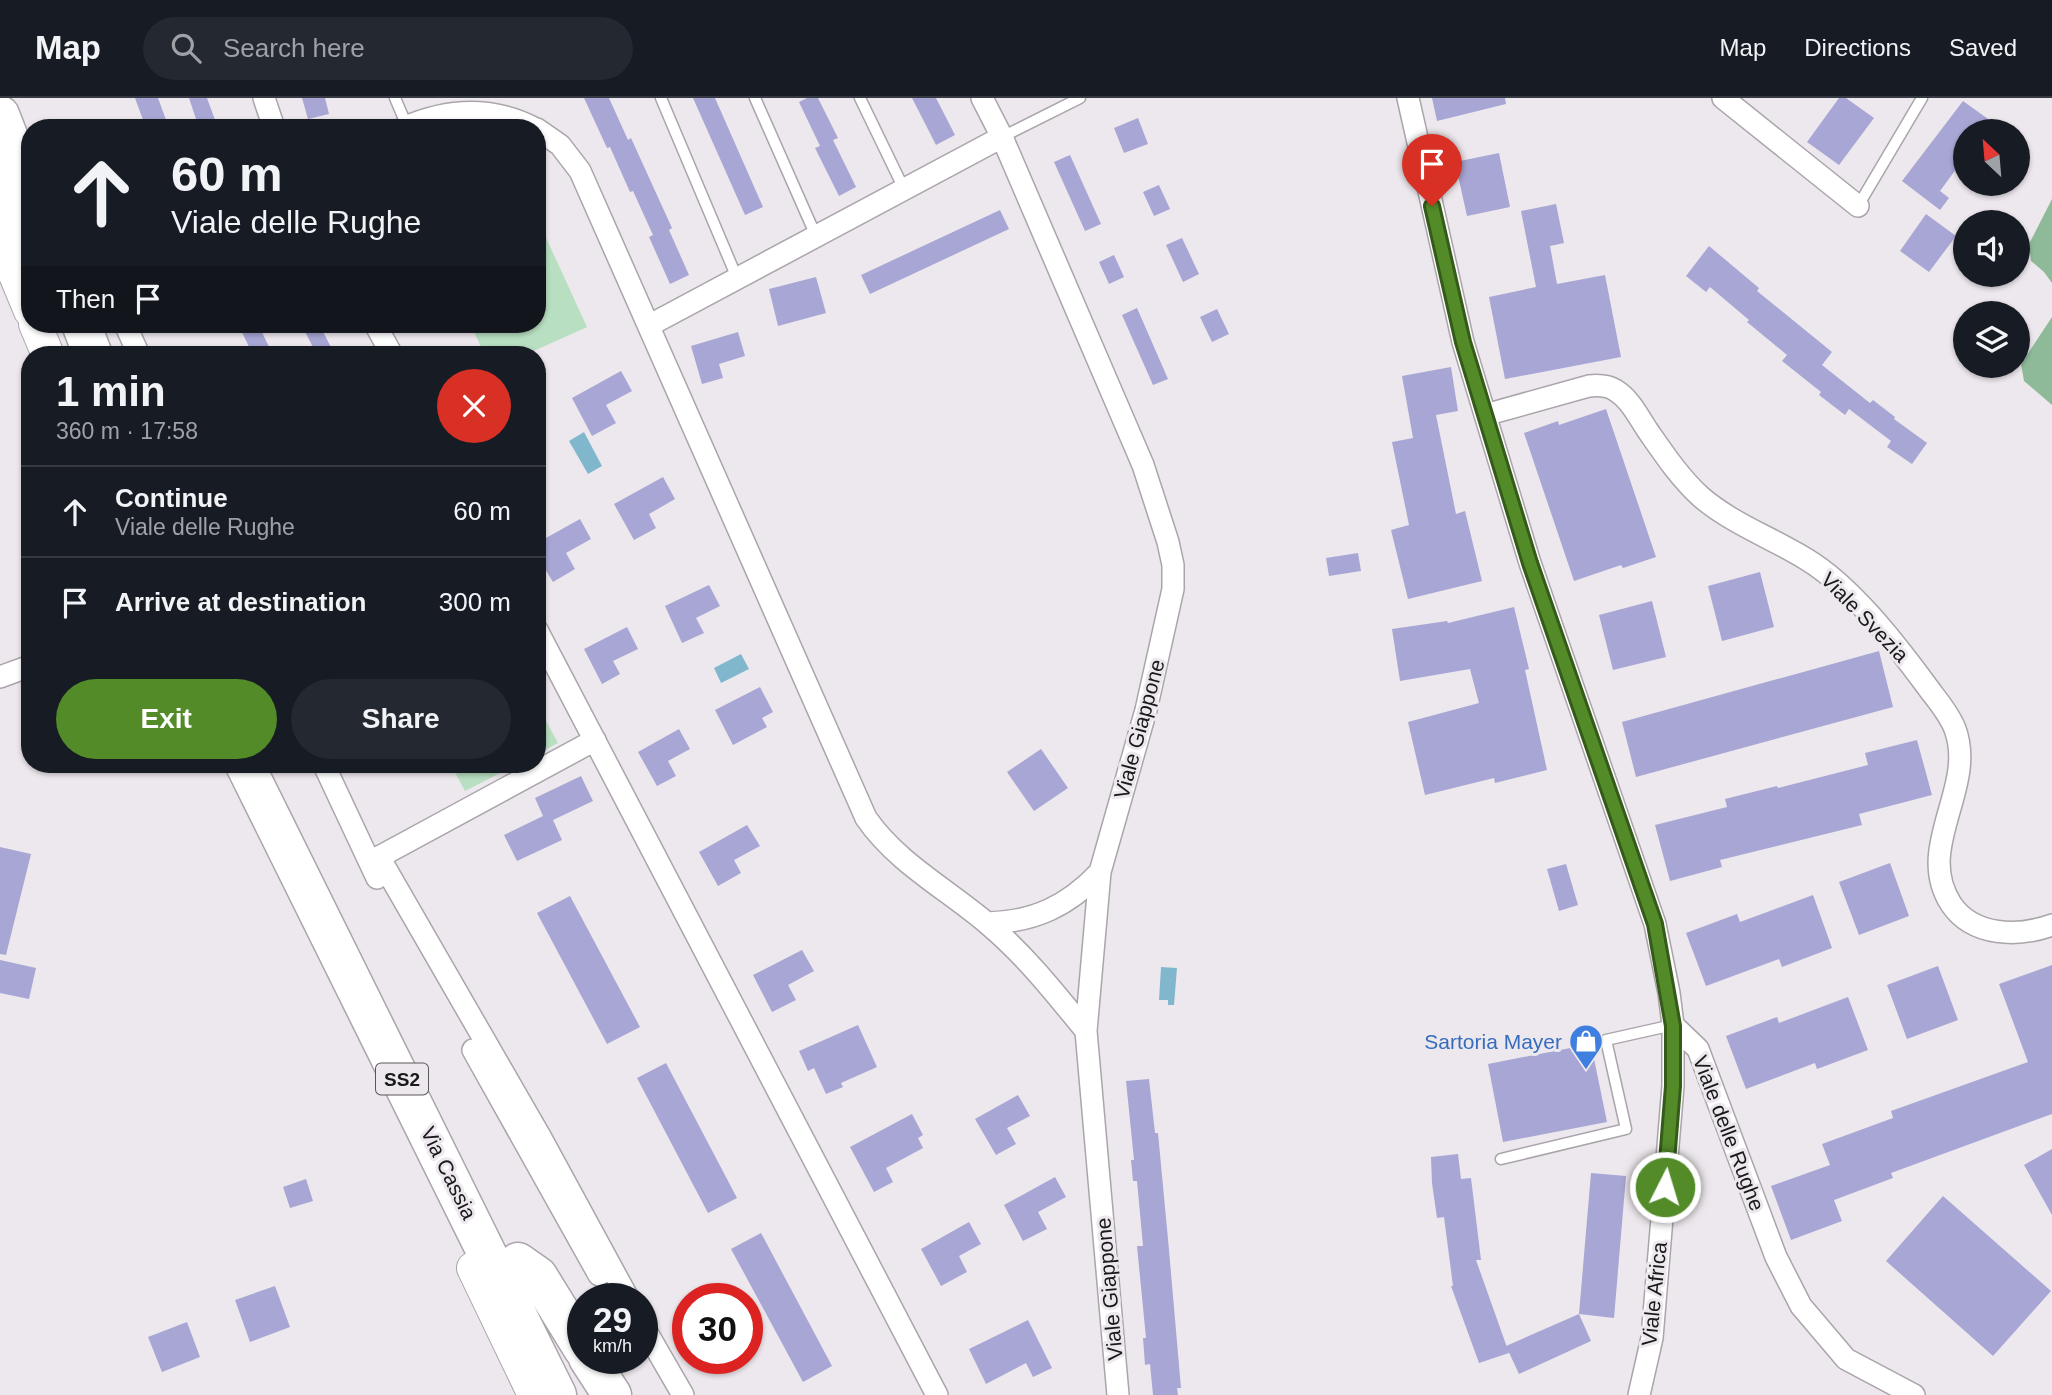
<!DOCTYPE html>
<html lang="en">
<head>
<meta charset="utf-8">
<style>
	:root { --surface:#171b24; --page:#242831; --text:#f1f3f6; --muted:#9ea1a6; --line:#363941; --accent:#528b28 }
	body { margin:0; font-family:Helvetica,sans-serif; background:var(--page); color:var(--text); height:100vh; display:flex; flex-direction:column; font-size:26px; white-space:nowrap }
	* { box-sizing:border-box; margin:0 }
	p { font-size:23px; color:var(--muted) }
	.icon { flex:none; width:38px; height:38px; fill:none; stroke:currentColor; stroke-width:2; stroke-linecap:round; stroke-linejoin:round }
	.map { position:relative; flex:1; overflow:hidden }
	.panel { position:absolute; left:21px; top:248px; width:525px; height:427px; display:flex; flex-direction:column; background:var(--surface); border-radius:28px; box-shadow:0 2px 5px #0004 }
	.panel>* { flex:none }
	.top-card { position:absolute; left:21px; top:21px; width:525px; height:214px; border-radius:28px; box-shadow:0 2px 5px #0004; background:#171b24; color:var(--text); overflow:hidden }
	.needle { width:46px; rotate:334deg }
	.buttons { position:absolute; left:1953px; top:21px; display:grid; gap:14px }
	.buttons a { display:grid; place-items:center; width:77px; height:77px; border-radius:50%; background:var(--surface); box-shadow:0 2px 5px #0004; font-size:35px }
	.speed { position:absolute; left:567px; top:1185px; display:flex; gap:14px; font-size:35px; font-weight:700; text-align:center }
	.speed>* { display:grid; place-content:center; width:91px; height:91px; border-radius:50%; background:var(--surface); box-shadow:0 2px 5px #0004; line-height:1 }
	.speed small { font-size:18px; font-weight:400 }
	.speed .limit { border:10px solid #d22; background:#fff; color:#111 }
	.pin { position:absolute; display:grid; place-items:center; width:60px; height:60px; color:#fff; margin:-72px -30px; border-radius:50% 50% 50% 0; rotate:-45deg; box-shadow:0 0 7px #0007 }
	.pin .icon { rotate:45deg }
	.me { position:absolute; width:77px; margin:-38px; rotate:5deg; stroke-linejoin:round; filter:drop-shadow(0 0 5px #0008) }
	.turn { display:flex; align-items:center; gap:24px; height:147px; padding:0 35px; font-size:32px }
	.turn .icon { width:91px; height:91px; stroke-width:2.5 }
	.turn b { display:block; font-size:49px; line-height:60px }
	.then { display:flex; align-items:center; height:66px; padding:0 35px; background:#0003; gap:14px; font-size:26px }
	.round { display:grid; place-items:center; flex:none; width:74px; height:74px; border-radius:37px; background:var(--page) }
	.head { display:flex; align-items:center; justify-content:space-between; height:119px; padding:0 35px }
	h1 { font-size:42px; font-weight:600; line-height:52px }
	.action { display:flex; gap:14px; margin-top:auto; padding:14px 35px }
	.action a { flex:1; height:80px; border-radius:42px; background:var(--accent); color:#fff; font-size:28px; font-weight:600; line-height:80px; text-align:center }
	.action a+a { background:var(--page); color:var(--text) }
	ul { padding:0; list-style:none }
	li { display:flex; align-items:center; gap:21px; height:91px; padding:0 35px; border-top:2px solid var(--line) }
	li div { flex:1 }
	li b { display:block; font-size:26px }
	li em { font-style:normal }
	header { display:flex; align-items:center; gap:42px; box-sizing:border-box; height:98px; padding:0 35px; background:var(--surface); border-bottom:2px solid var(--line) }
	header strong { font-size:33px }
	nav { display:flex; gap:38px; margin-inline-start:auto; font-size:24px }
	.search { width:490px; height:63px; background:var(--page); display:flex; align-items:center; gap:18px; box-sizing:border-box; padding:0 24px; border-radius:38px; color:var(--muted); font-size:26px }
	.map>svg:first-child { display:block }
	.green { fill:#b8dfc1 }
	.forest { fill:#8fba99 }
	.water { fill:#81b7cd }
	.building { fill:#a8a6d4 }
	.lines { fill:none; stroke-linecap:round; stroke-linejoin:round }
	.lane-casing { stroke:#aaa5aa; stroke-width:13 }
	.street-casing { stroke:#aaa5aa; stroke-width:24 }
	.secondary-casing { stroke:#aaa5aa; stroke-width:34 }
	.highway-casing { stroke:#aaa5aa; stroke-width:41 }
	.lane { stroke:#fff; stroke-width:10 }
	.street { stroke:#fff; stroke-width:21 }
	.secondary { stroke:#fff; stroke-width:32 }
	.highway { stroke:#fff; stroke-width:38 }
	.route-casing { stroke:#355a1a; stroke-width:18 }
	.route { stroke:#528b28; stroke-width:12 }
	.labels { text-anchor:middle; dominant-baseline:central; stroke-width:6; stroke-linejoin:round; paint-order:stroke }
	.shield { fill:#ede8ed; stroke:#595659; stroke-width:2 }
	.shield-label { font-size:19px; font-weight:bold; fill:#19181a }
	.street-label { font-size:21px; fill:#19181a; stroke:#ede8ed }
	.shop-label { font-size:21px; fill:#366cbe; stroke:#ede8ed; text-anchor:end }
</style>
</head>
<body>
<header>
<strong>Map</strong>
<div class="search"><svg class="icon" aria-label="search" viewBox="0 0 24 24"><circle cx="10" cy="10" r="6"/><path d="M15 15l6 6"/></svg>Search here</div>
<nav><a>Map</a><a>Directions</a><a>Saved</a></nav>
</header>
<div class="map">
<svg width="2052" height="1297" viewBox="0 0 2052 1297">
	<rect width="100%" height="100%" fill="#ede8ed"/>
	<path class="green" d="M537 120 587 229 525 257H485L470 226H537Z
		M537 606 558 645 537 656Z
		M451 667H516L465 693Z"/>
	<path class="forest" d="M2052 101V185L2044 174 2031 163 2029 146Z
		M2052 219V307L2024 283 2021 266Z"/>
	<path class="water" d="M584 334 602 368 588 376 569 343Z
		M741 556 749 571 721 585 714 570Z
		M1161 869 1177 870 1174 907H1168V902H1159Z"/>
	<path class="building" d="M135 0H158L169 30H146Z
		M189 0H207L218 30H199Z
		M302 0H325L329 16 308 21Z
		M584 0H609L628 42 631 40 672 130 669 132 689 177 670 186 649 139 653 137 633 93 630 94 610 49 607 50Z
		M693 0H715L763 109 745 117Z
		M807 0H818L838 40 833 42 856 89 839 98 815 50 820 48 799 4Z
		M912 0H936L955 37 936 47Z
		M1432 0H1505L1506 6 1437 23Z
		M1839 0H1846L1874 20 1839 67 1807 44Z
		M1963 3 2005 33H1965V59L1940 93 1949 100 1940 112 1902 83Z
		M1138 20 1148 46 1124 55 1114 30Z
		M1499 55 1510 109 1467 118 1455 64Z
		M1070 57 1101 126 1085 133 1054 64Z
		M1159 87 1170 111 1154 118 1143 94Z
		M1556 106 1564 145 1550 148 1557 186 1605 177 1621 259 1505 281 1489 199 1536 189 1521 113Z
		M1000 112 1009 131 870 196 861 177Z
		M1926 116 1956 138 1929 174 1900 153Z
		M1182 140 1199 176 1183 184 1166 147Z
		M1709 148 1759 190 1757 193 1832 254 1822 267 1870 305 1873 302 1895 319 1894 321 1927 345 1912 366 1887 349 1891 343 1849 311 1845 317 1819 297 1821 294 1782 263 1787 257 1747 224 1749 222 1710 189 1706 194 1686 178Z
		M1114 157 1124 179 1109 186 1099 164Z
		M816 179 826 215 778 228 769 191Z
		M1137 210 1168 281 1153 287 1122 217Z
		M1217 211 1229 236 1212 244 1200 219Z
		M238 226H258L273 257H253Z
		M301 226H319L335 257H317Z
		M738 234 745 258 719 266 723 280 702 286 691 248Z
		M1451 269 1458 313 1436 317 1456 416 1465 413 1482 483 1408 501 1391 432 1409 427 1392 344 1413 340 1402 278Z
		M621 273 632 293 606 307 616 325 592 338 572 300Z
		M1606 311 1656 459 1623 470 1621 467 1574 483 1524 335 1558 323 1559 327Z
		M663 379 675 401 649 416 656 430 634 442 614 406Z
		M580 421 591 441 566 455 575 471 553 484 537 458V445Z
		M1358 455 1361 473 1329 478 1326 460Z
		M1760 474 1774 529 1722 543 1708 488Z
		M709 487 720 508 696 520 704 535 682 545 665 508Z
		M1652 503 1666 559 1613 572 1599 517Z
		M1514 509 1529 571 1525 572 1547 672 1495 685 1494 680 1425 697 1408 624 1479 605 1470 571 1400 583 1392 531 1447 523 1448 525Z
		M627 529 638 551 613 563 620 576 602 586 584 551Z
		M1879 553 1893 609 1636 679 1622 624Z
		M760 589 773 614 762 620 767 629 733 647 715 612Z
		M679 631 690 651 668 663 676 678 657 688 638 654Z
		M1917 642 1932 697 1859 716 1862 727 1720 762 1722 769 1670 783 1655 727 1727 709 1725 701 1777 688 1778 690 1868 667 1865 655Z
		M1041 651 1068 690 1034 713 1007 674Z
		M581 678 593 703 553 722 562 742 517 763 504 737 543 718 535 700Z
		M747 727 760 748 734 762 741 775 718 788 699 754Z
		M0 749 31 756 6 857 0 856Z
		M1890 765 1909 818 1859 837 1839 784Z
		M1566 766 1578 807 1559 813 1547 771Z
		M1813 797 1832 850 1782 869 1779 861 1706 888 1686 835 1737 816 1740 824Z
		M570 798 640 929 607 946 537 815Z
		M802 852 814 873 788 887 796 902 772 914 753 877Z
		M0 862 36 870 29 901 0 895Z
		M2052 867V1016L1891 1075 1893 1080 1834 1102 1842 1123 1791 1142 1771 1088 1830 1067 1822 1046 1893 1020 1891 1013 2028 964 1999 886Z
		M1938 868 1958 922 1907 941 1887 887Z
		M1848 899 1868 952 1817 971 1815 965 1746 991 1726 938 1777 919 1779 925Z
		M858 927 877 969 841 985 843 989 826 996 814 970 808 973 799 953Z
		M1591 946 1607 1024 1503 1044 1488 966Z
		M666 965 737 1100 708 1115 637 980Z
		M1149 981 1155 1035H1158L1169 1152 1181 1290H1177L1178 1297H1153L1150 1266 1145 1267 1143 1240H1146L1137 1148H1143L1137 1083H1133L1131 1062H1134L1126 983Z
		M1018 997 1030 1018 1007 1030 1016 1046 996 1057 975 1021Z
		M912 1016 923 1037 918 1040 923 1050 886 1070 893 1084 874 1094 850 1049Z
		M2052 1051V1117L2024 1067Z
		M1458 1056 1461 1081 1471 1080 1481 1162H1476L1509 1255 1479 1265 1451 1188H1453L1444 1119 1437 1120 1432 1085 1431 1059Z
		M1591 1075 1626 1078 1614 1220 1579 1216Z
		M1055 1079 1066 1099 1038 1114 1047 1131 1023 1143 1004 1107Z
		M306 1081 313 1103 290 1110 283 1089Z
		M1943 1098 2051 1193 1993 1258 1886 1163Z
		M969 1124 981 1146 959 1158 967 1174 941 1188 921 1151Z
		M761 1135 832 1268 803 1284 731 1151Z
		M275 1188 290 1229 250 1244 235 1202Z
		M1579 1216 1591 1243 1519 1276 1506 1248Z
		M1028 1222 1052 1270 1033 1279 1026 1265 986 1286 969 1251Z
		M187 1224 200 1259 162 1274 148 1239Z"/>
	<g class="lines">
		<g class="lane-casing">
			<path id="lane" d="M395 0 407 28
				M661 0 737 180
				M755 0 816 138
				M860 0 904 91
				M1002 39 1080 0
				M1858 108 1922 0
				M1501 1061 1626 1031 1606 942 1673 927"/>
		</g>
		<g class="street-casing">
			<path id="street" d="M264 0 274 30
				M982 0 1002 39 1143 367 1168 444 1173 467V491L1146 612 1100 774 1086 933 1118 1297
				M1408 0 1463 244 1530 465 1655 826 1669 895 1673 927V988L1652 1240 1639 1297
				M1723 0 1858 108
				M403 30C446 11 491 8 534 30
				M537 31 560 47 580 73 866 720C897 765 947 791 988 826 1025 857 1055 895 1086 933
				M125 226 139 257
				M375 226 392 257
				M650 227 1002 39
				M1485 317 1589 288C1598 287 1607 287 1615 292 1630 301 1638 318 1648 333 1664 356 1680 380 1701 399 1731 425 1772 440 1806 461 1851 488 1895 545 1926 587 1936 601 1949 615 1955 631 1977 690 1914 749 1951 806 1973 839 2019 839 2052 827
				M537 532 937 1297
				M0 579 30 568
				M595 642 379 759 541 1040 628 1200
				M324 667 377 780
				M987 825C1034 824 1068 808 1100 774
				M1673 927 1698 951 1776 1159 1801 1208 1846 1261 1914 1297
				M473 952 599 1177
				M642 1226 683 1297"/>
		</g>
		<g class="secondary-casing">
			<path id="secondary" d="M0 141 30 213
				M35 226 48 257
				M473 1170 534 1297"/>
		</g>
		<g class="highway-casing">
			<path id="highway" d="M0 17 30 94
				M0 86 30 162
				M81 226 93 257
				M245 667 557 1297
				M518 1164 538 1178 583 1251
				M588 1260 612 1297"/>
		</g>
		<use href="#lane" class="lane"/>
		<use href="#street" class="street"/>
		<use href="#secondary" class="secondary"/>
		<use href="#highway" class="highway"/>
	</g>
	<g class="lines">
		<g class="route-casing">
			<path id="route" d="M1432 108 1463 244 1530 465 1655 826 1673 928V988L1665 1089"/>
		</g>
		<use href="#route" class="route"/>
	</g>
	<defs>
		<g id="shop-pin" transform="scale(1.75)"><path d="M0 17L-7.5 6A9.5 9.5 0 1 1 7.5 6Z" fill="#3f7fe0" stroke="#ede8ed"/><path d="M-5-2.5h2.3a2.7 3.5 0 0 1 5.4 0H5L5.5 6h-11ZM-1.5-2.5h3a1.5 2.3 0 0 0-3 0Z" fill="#fff"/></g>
	</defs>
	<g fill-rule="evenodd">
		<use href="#shop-pin" x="1586" y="943"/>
	</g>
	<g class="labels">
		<rect class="shield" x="376" y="965.5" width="52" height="31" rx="5"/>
		<g class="shield-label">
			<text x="402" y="981">SS2</text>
		</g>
		<g class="street-label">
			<text transform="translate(1865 519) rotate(46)">Viale Svezia</text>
			<text transform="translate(1139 631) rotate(-75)">Viale Giappone</text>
			<text transform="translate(1729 1035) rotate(69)">Viale delle Rughe</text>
			<text transform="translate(449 1075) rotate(64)">Via Cassia</text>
			<text transform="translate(1109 1191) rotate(-95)">Viale Giappone</text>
			<text transform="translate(1654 1196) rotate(-84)">Viale Africa</text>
		</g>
		<g class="shop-label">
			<text x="1562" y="943">Sartoria Mayer</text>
		</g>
	</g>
</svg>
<div class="buttons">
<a><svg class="needle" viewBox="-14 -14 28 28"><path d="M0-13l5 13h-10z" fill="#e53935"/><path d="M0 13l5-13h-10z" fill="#9ea1a6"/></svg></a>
<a><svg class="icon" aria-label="sound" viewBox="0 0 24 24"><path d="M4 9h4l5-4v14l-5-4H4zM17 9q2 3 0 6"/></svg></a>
<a><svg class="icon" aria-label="layers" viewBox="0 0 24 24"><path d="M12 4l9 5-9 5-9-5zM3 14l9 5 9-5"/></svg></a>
</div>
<div class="speed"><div>29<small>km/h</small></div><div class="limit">30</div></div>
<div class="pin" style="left:1432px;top:108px;background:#d93025"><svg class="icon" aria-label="arrive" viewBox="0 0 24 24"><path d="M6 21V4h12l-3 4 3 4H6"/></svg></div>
<svg class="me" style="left:1665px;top:1089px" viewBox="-20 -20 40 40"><circle r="17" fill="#528b28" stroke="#fff" stroke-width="3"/><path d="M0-11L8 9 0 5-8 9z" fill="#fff"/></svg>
<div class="top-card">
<div class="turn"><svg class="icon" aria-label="ahead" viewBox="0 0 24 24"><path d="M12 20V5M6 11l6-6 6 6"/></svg><div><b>60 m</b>Viale delle Rughe</div></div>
<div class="then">Then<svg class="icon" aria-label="arrive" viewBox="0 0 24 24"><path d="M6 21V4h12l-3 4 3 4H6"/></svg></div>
</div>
<section class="panel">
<div class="head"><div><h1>1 min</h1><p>360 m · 17:58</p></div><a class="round" style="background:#d93025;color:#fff"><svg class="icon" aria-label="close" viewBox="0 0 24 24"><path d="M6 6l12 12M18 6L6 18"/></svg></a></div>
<ul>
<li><svg class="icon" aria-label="ahead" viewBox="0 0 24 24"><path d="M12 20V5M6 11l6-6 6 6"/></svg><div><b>Continue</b><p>Viale delle Rughe</p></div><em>60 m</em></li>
<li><svg class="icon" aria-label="arrive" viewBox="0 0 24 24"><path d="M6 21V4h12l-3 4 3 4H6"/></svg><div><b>Arrive at destination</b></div><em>300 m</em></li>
</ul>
<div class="action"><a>Exit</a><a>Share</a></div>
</section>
</div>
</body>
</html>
